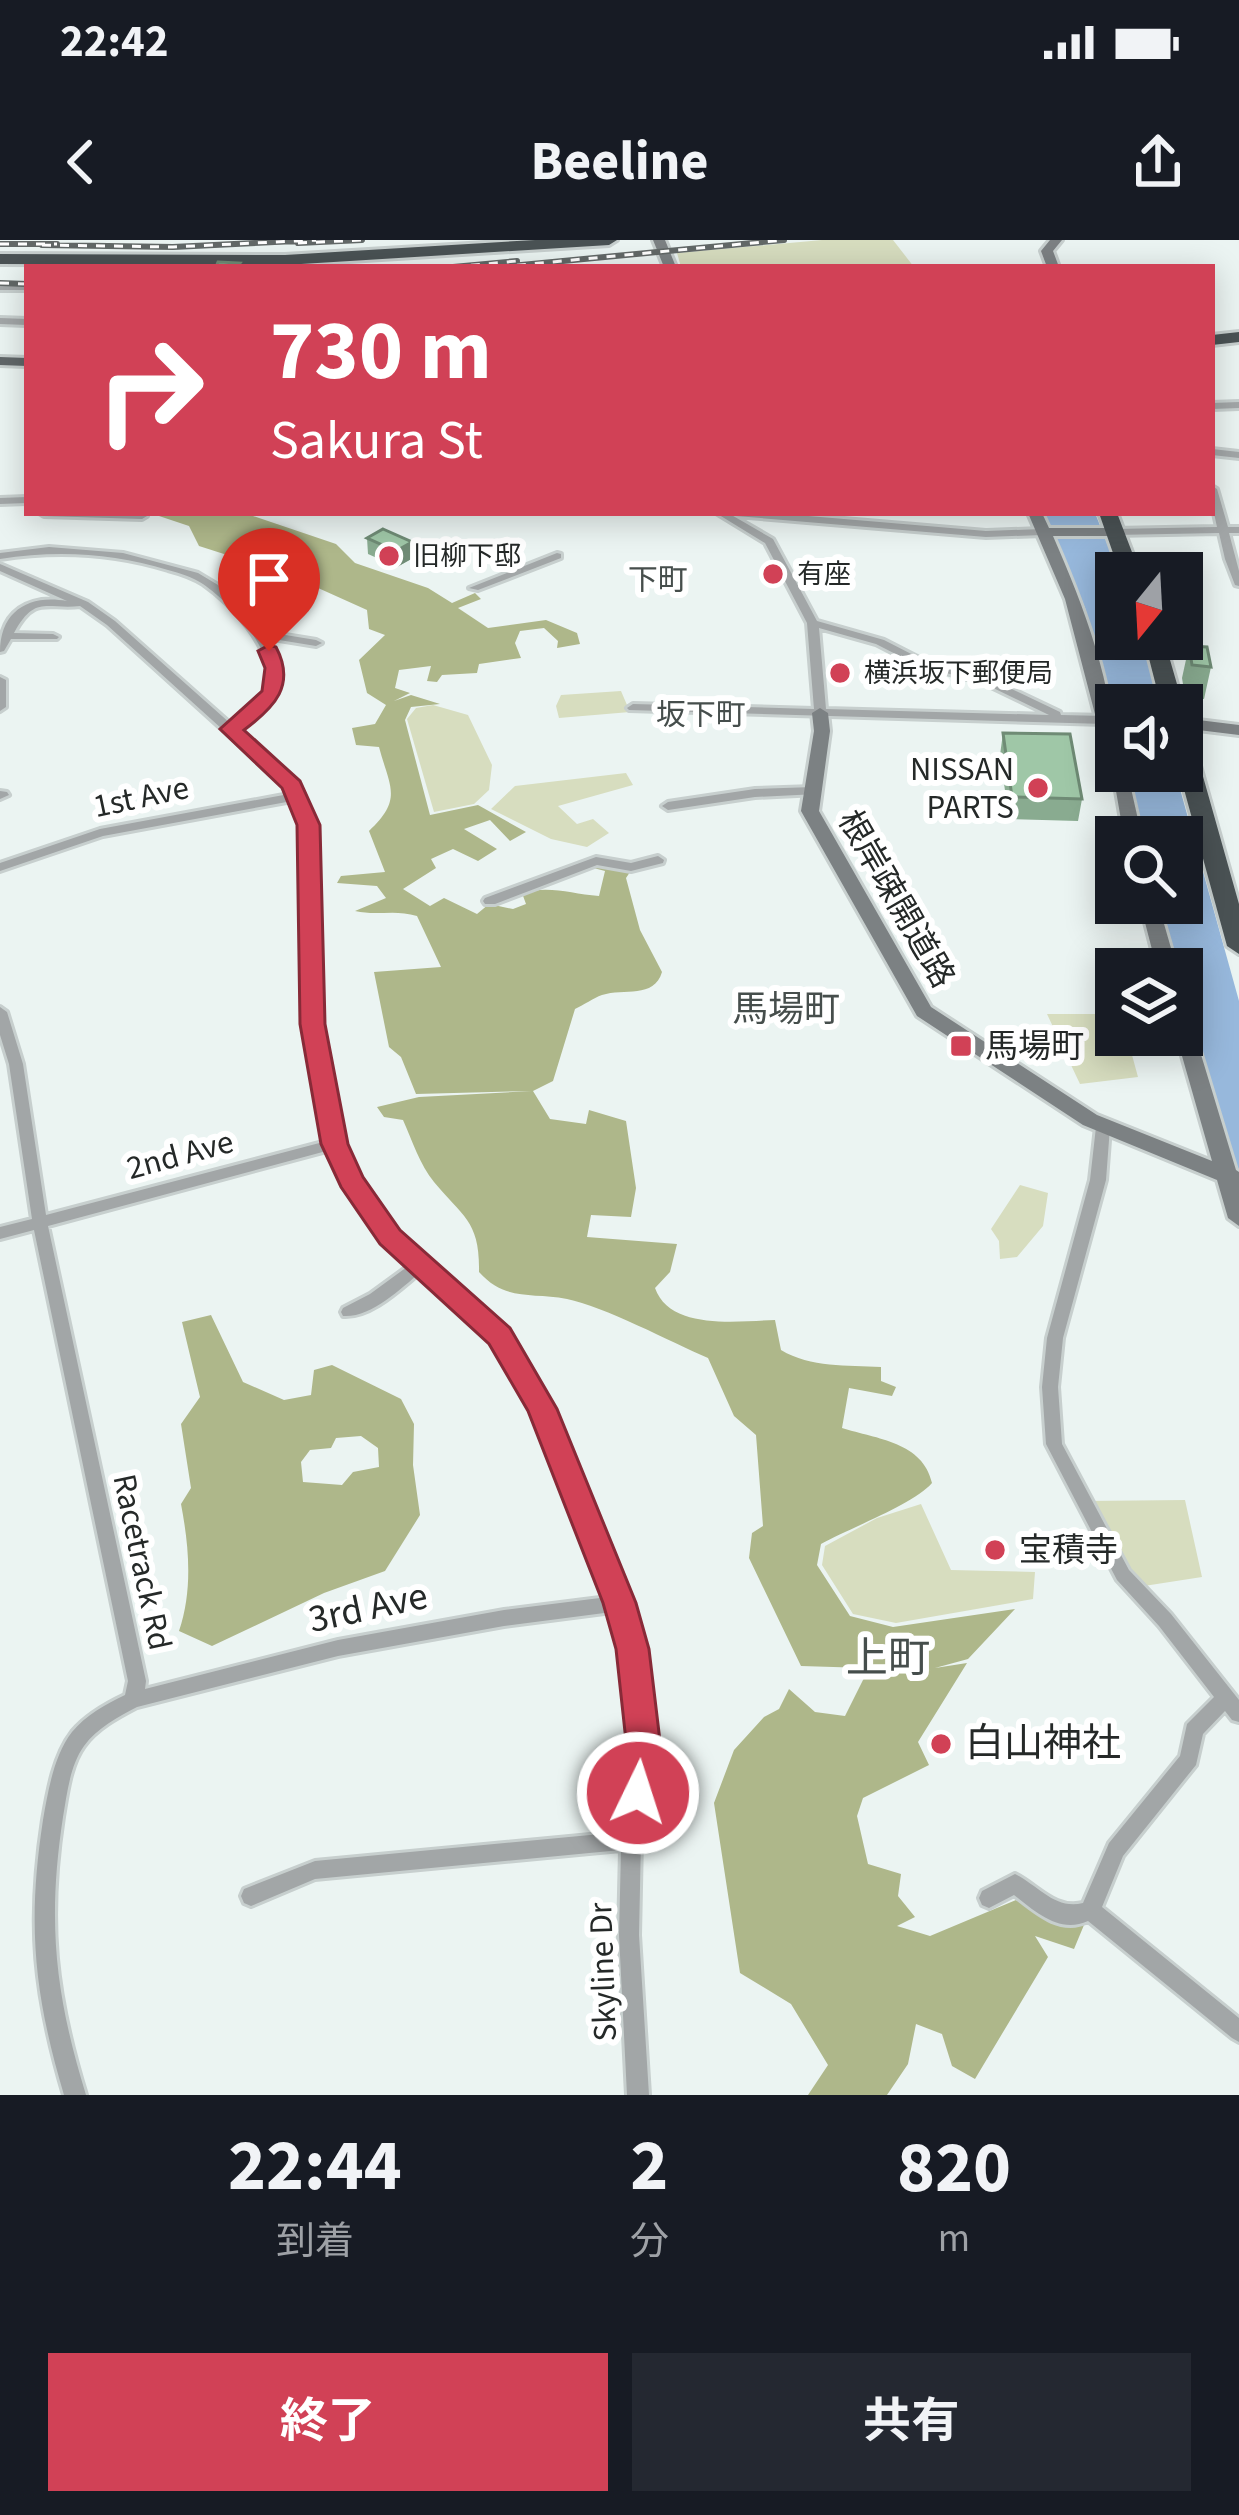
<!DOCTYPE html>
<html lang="ja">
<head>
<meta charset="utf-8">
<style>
	:root { --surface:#171b24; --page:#242831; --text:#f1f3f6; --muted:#9ea1a6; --accent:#d14156 }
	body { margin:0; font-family:"Source Sans 3","Noto Sans JP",sans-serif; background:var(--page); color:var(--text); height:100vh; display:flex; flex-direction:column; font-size:45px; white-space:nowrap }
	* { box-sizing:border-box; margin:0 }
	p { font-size:39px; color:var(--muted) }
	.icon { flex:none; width:66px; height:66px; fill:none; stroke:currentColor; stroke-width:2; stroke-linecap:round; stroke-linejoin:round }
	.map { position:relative; height:1855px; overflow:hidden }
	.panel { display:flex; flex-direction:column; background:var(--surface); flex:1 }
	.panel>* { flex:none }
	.top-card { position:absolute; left:24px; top:24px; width:1191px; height:252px; border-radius:0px; box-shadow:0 6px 30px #0003; background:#d14156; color:#fff; overflow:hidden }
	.needle { width:78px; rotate:198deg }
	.tools { position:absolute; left:1095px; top:312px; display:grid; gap:24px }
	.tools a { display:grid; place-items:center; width:108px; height:108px; border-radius:0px; background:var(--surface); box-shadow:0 6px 30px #0003; font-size:60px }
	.pin { position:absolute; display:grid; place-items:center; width:102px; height:102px; color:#fff; margin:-123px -51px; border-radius:50% 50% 50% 0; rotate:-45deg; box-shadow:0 0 12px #0007 }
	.pin .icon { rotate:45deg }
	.me { position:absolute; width:132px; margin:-66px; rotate:4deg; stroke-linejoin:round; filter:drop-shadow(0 0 9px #0008) }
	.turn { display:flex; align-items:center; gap:42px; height:252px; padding:0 48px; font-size:54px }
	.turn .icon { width:156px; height:156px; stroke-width:2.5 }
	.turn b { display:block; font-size:84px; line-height:102px }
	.eta { display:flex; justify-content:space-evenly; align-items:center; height:204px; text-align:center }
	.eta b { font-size:72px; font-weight:700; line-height:84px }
	.cta { display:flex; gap:24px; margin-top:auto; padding:24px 48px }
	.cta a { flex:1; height:138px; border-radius:0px; background:var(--accent); color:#fff; font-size:48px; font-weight:700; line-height:138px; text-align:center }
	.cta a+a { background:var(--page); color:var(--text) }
	.status { display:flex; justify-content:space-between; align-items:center; height:84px; padding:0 60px; background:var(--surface); direction:ltr }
	.status svg { height:33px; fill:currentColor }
	header { display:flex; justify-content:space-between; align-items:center; height:156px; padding:0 48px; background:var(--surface); font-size:54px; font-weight:700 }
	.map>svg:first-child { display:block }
	.green { fill:#d7ddbf }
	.forest { fill:#aeb78a; fill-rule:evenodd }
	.water { fill:#97b8dc }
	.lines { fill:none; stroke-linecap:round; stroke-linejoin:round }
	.street-casing { stroke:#c7cfce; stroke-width:6 }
	.secondary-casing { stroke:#c7cfce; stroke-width:6 }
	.primary-casing { stroke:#c7cfce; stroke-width:6 }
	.highway-casing { stroke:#c7cfce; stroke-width:6 }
	.street { fill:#a2a6a7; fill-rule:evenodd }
	.secondary { fill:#7c8183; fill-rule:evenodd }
	.primary { fill:#616769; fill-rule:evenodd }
	.highway { fill:#4a5254; fill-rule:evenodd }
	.rail-casing { stroke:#626867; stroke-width:6 }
	.rail { stroke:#fff; stroke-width:3; stroke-dasharray:9; stroke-linecap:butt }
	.wall { fill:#89ab90 }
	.shaded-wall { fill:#6f8b75 }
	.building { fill:#9fc7a7; stroke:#6f8b75; stroke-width:3 }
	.route { fill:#d14156; stroke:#882a38; stroke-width:3 }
	.poi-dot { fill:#d14156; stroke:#fff; stroke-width:4.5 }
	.labels { text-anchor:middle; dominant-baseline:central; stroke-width:12; stroke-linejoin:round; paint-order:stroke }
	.far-poi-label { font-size:27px; fill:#252928; stroke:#fff; text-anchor:start }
	.far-neighbourhood-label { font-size:30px; fill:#464e4c; stroke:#fff }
	.poi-label { font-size:33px; fill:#252928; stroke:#fff; text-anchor:start }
	.street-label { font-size:33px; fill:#252928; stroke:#fff }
	.neighbourhood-label { font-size:36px; fill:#464e4c; stroke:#fff }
	.near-street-label { font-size:39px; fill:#252928; stroke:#fff }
	.near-poi-label { font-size:39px; fill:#252928; stroke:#fff; text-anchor:start }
	.near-neighbourhood-label { font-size:42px; fill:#464e4c; stroke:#fff }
</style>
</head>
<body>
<div class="status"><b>22:42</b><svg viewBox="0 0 49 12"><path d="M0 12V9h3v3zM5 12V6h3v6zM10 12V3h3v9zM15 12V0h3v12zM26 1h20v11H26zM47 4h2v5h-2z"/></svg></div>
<header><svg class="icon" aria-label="back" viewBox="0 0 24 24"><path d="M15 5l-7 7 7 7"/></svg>Beeline<svg class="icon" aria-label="share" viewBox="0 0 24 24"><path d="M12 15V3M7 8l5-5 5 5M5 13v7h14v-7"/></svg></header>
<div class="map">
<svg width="1239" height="1855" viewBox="0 0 1239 1855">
	<rect width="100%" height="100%" fill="#ebf4f2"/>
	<path class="green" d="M822 0H893L914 27H681L677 13Z
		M621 451 630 472 559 478 556 466 561 455Z
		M433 465 468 475 492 525 489 550 474 564 434 572 407 479 416 468Z
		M626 533 633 545 558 566 577 584 593 579 609 593 587 607 551 599 491 569 515 546Z
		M1047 774H1116V795H1173L1179 815H1132L1138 837 1080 844Z
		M1020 945 1048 953 1043 986 1017 1017 1000 1019 999 1001 991 989Z
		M1185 1260 1202 1337 1144 1346 1127 1330 1086 1261Z
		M921 1264 951 1330 1035 1332 1033 1359 896 1383 853 1374 822 1325 825 1306 877 1278Z"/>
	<path class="forest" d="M150 273H244L336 304 355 323 428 348 452 363 475 353 481 359 458 368 488 388 546 380 577 393 580 404 557 408 558 401 544 388 520 391 515 403 521 418 479 424 477 433 442 435 437 442 427 441 431 426 399 430 395 448 410 453 394 461 411 455 440 464 411 467 405 480 430 575 478 565 526 592 510 601 490 580 464 589 497 609 478 621 453 609 431 619 436 628 403 649 430 666 444 658 477 674 489 664 513 669 526 664 522 653C550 645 571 654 599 656L605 631 586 626 604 623 632 629 626 638 640 690 662 732C654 759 624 748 602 755 593 758 584 765 575 769L553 841 533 851 550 879 586 884 589 870 626 881 636 948 631 977 591 975 587 997 677 1004 670 1032 655 1048C670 1091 739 1081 775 1080L781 1110C811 1128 847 1125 881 1127V1141L896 1147 892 1156 849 1148 842 1188C877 1199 923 1202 932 1243 914 1264 850 1288 821 1304L817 1325 850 1376 893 1387 1015 1369 968 1419 935 1428 967 1423 918 1502 929 1525 863 1558 857 1576 868 1624 901 1634 898 1656 915 1677 897 1686 930 1696 1016 1660 1048 1678 1084 1685 1074 1709 1035 1696 1048 1717 975 1839 952 1826 942 1794 916 1784 908 1824 887 1855H808L828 1825 791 1764 740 1733 714 1563 734 1510 764 1477 779 1469 789 1449 815 1472 845 1476 867 1432 931 1430 801 1426 749 1318 752 1293 763 1286 756 1195 734 1176 708 1118C671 1102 603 1066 567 1059 531 1052 506 1062 479 1032 480 981 463 977 434 942 420 925 412 900 403 880L384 877 377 867 419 857 532 851 416 854 401 817 389 807 374 732 441 727 417 676C395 669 377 676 355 671L386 658 377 646 337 643 341 636 385 632 369 591C403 559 390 548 379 507L356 505 352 488 375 484 386 465 367 453 359 420 385 395 369 389 367 370 287 334 199 306 189 286Z
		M211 1075 243 1142 284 1160 311 1155 314 1130 332 1125 401 1159 414 1184 413 1225 420 1275 385 1331 324 1353 212 1406 179 1391C193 1350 189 1306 181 1264L191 1248 181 1184 200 1157 182 1082ZM361 1196 378 1208 379 1227 353 1232 342 1245 303 1242 301 1222 310 1210 331 1208 336 1198Z"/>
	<path class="water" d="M1044 273H1095L1119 333 1116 399H1142L1159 465H1116V486L1085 368Z
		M1128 531H1175L1239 761V948L1182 745V729H1178L1160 663H1182V597H1144Z"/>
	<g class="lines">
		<g class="street-casing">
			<path id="street" d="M0 44H27V50H0Z
				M0 78 27 79V85L0 84Z
				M1239 162V168L1212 169V163Z
				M1212 209 1239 212V218L1212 215Z
				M1212 246 1217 249 1228 287H1239V293H1229L1239 331V346L1235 345 1225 319 1219 293 1114 295 1109 292 1114 289 1217 287 1212 264Z
				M27 257V263L0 264V258Z
				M39 273H142L147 276 142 279 44 276Z
				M716 273H728L773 299 817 381 884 400 923 420 993 440 1060 472 1061 475 1105 476 1111 480 1105 484 629 470 627 468 633 464 814 469 807 383 765 303ZM819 388 876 404 915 424 985 444 1049 475 826 469Z
				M731 273H773L986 291 1042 289 1047 292 1042 295 986 297 736 276Z
				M49 307 123 313 198 333 218 345 261 391 316 400 322 403 316 406 267 398C290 441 275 464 237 490L296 542 314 585 319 785 342 904 357 938 395 993 478 1063 525 1121 550 1169 628 1363 641 1409 653 1501 641 1600 639 1695 649 1855H627L619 1695 621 1610 315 1639 251 1666 244 1663 241 1656 244 1649 315 1621 622 1592 633 1501 623 1409 612 1372 504 1386 338 1416 137 1467C118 1477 97 1488 84 1506 70 1525 67 1554 63 1577 47 1682 55 1754 86 1855H64C34 1754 27 1684 43 1580 48 1551 54 1515 72 1492 86 1475 106 1464 125 1455L128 1441 34 990 0 999V987L32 979 9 824 0 795V767L7 772 23 824 46 975 327 901 305 785 302 585 292 561 103 596 0 631V623L100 589 289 554 286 547 107 385 80 366C47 370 35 354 14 393L53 394 59 397 57 399H11L4 411 0 412C0 371 29 354 67 361L0 331V324L88 362 115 381 231 484C246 473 262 462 267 442 274 408 229 362 203 344 192 337 180 333 168 330 113 313 57 310 0 319V313ZM330 910C348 954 375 993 411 1024L370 1054 343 1068 341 1072 343 1076C371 1078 400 1049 421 1032L466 1071 513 1129 534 1169 608 1357 504 1370 338 1400 145 1449 146 1441 48 986Z
				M557 313 561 314V318L478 350 469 348Z
				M0 437 6 440V467L0 471Z
				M813 547 817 548V554L755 557 668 570 662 566 668 562 755 549Z
				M0 551 7 552 9 555 0 559Z
				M658 616 664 620 663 623 631 631 597 625 495 664H485L483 661 485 658 596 617 631 623Z
				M1103 882 1110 887 1106 940 1063 1098 1058 1147 1062 1204 1129 1330 1171 1374 1239 1460V1482L1232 1480 1225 1471 1203 1494 1196 1525 1123 1616 1102 1667 1239 1778V1802L1232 1798 1088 1681C1059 1694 1036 1672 1014 1655L989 1668 982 1665 979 1658 982 1651 1015 1634C1039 1646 1055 1670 1083 1663L1109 1603 1180 1516 1187 1484 1214 1457 1159 1386 1117 1340 1046 1204 1042 1147 1047 1098 1090 940 1096 887Z"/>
		</g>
		<g class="secondary-casing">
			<path id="secondary" d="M653 0H665L676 27H664Z
				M1050 0H1062L1053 11 1059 27H1047L1041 11Z
				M1028 273H1042L1049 288H1114L1121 292 1114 296H1053C1085 369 1116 451 1116 531H1127L1142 597H1124L1112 528 1108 524 1065 359Z
				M820 468 828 473 830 491 819 571 931 767 1097 875 1212 921 1176 795H1182V774L1189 775 1236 930 1239 932V986L1228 978 1217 940 1083 885 917 776 801 571 814 491 812 473Z
				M1182 478 1239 485V495L1182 488Z
				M1140 663H1158L1177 729H1157Z"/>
		</g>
		<g class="primary-casing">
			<path id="primary" d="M0 117 27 118V126L0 125Z"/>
		</g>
		<g class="highway-casing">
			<path id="highway" d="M535 0H617L609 5 285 25 0 24V14L285 15Z
				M1239 92V102L1212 105V95Z
				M1099 273H1117L1140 333H1120Z
				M1144 399H1164L1183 465 1182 466 1161 465Z
				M1182 495 1193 501 1239 664V714L1227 706 1179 531Z"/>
		</g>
		<use href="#street" class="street"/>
		<use href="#secondary" class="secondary"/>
		<use href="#primary" class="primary"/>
		<use href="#highway" class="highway"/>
		<g class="rail-casing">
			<path id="rail" d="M298 3 362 0
				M0 4H57
				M42 5 173 7 316 0
				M453 27 517 21
				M499 27 784 0
				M0 43 27 44"/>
		</g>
		<use href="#rail" class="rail"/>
	</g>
	<path class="wall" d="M367 298 413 318 397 327 368 314Z
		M1189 406 1211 427 1204 459 1185 457 1182 438Z
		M1003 493 1082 559 1078 581 1009 579 1000 515Z"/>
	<path class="shaded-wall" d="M412 302 413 318 397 327 396 311Z"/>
	<path class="building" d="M218 22 240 23 237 27H216Z
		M383 289 412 302 396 311 367 298Z
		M1189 406 1207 407 1211 427 1192 425Z
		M1003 493 1070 494 1082 559 1012 557Z"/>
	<path class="route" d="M269 405 276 407C296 445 275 467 244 490L300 541 320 585 325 784 348 904 363 937 400 990 510 1088 557 1169 636 1363 649 1409 660 1501 650 1564 638 1569 625 1564 620 1553 626 1501 616 1409 603 1363 528 1171 489 1104 380 1004 341 947 321 904 300 784 297 585 282 548 220 489 262 451 265 428 258 411Z"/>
	<g class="poi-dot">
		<circle cx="389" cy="316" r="12"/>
		<circle cx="773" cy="334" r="12"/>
		<circle cx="840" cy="433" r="12"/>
		<circle cx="1038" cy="548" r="12"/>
		<rect x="949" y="794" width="24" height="24" rx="6"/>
		<circle cx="995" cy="1310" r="12"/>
		<circle cx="941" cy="1504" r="12"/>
	</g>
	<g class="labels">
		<g class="far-poi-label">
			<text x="413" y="316">旧柳下邸</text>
			<text x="797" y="334">有座</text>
			<text x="864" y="433">横浜坂下郵便局</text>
		</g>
		<g class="far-neighbourhood-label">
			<text x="658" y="340">下町</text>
			<text x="701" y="475">坂下町</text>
		</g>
		<g class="poi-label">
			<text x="1014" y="529" text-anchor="end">NISSAN<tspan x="1014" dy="38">PARTS</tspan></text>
			<text x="985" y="806">馬場町</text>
			<text x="1019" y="1310">宝積寺</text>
		</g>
		<g class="street-label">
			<text transform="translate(141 557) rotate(-12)">1st Ave</text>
			<text transform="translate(896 659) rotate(60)">根岸疎開道路</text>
			<text transform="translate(180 915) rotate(-15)">2nd Ave</text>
			<text transform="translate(142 1322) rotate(78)">Racetrack Rd</text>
			<text transform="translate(603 1732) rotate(-92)">Skyline Dr</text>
		</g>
		<g class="neighbourhood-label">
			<text x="786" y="769">馬場町</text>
		</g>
		<g class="near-street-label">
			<text transform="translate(368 1368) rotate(-12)">3rd Ave</text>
		</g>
		<g class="near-poi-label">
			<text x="965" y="1504">白山神社</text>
		</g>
		<g class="near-neighbourhood-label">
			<text x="888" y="1419">上町</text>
		</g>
	</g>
</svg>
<div class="tools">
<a><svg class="needle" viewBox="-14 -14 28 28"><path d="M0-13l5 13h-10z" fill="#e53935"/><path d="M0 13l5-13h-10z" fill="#9ea1a6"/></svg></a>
<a><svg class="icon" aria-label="sound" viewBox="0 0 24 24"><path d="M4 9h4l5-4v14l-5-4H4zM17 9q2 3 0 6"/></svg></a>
<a><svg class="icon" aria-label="search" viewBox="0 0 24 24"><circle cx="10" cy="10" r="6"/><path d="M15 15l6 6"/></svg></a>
<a><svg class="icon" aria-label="layers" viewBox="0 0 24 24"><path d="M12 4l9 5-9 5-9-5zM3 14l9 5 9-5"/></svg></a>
</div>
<div class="pin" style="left:269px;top:411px;background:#d93025"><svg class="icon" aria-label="arrive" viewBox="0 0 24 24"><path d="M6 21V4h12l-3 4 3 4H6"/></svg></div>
<svg class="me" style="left:638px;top:1553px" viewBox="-20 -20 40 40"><circle r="17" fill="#d14156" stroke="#fff" stroke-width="3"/><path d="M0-11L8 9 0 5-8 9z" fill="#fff"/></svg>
<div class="top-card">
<div class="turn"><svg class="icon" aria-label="right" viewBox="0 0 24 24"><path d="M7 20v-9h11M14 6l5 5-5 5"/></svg><div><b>730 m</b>Sakura St</div></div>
</div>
</div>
<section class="panel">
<div class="eta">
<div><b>22:44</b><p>到着</p></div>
<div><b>2</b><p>分</p></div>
<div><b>820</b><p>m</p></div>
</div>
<div class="cta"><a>終了</a><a>共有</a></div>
</section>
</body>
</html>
